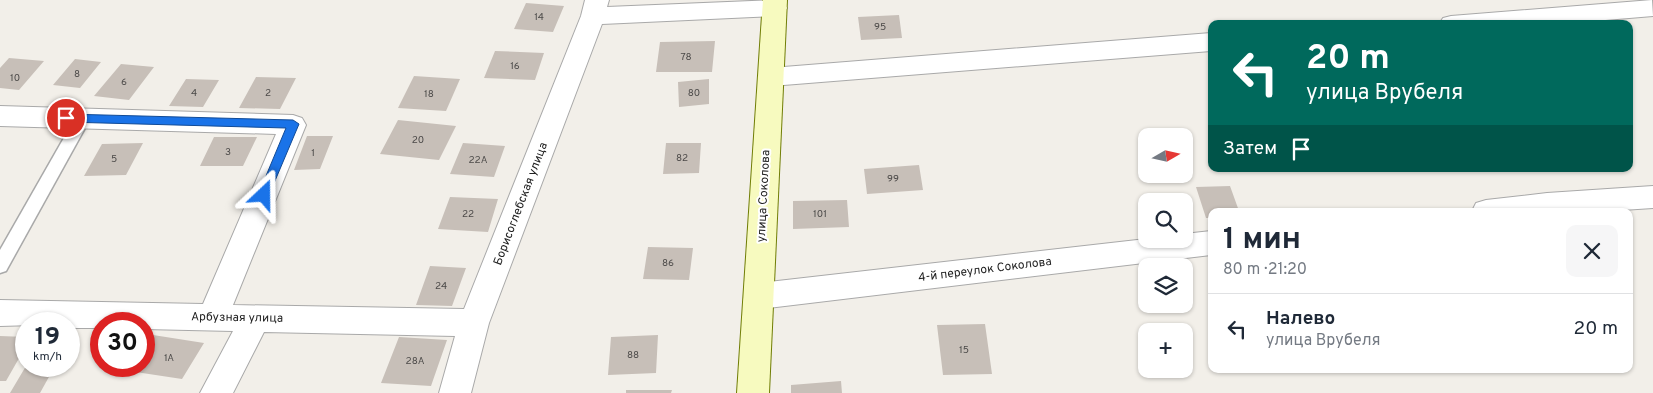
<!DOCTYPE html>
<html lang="ru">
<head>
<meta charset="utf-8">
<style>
	:root { --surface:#fff; --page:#f6f6f7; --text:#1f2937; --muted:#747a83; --line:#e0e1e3 }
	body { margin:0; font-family:Overpass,sans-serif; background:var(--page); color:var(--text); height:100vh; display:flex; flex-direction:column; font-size:19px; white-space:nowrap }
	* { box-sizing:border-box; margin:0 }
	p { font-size:16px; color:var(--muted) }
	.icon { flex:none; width:28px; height:28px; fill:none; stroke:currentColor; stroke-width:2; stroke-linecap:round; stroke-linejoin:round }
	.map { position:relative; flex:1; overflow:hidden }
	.panel { position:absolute; left:1208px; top:208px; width:425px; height:165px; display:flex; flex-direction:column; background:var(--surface); border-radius:10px; box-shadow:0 1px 4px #0004 }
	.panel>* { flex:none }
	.guide { position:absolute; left:1208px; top:20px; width:425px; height:152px; border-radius:10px; box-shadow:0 1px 4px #0004; background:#00695c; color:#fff; overflow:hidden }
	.needle { width:32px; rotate:81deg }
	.tools { position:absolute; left:1138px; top:128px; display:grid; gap:10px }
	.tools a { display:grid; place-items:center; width:55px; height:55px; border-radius:10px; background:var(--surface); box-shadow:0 1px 4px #0004; font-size:25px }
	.speed { position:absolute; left:15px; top:312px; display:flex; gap:10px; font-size:25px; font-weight:700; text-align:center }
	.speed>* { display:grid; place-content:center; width:65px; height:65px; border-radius:50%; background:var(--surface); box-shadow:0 1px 4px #0004; line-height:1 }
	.speed small { font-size:12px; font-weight:400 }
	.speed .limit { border:8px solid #d22; background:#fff; color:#111 }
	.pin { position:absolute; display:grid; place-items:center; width:42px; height:42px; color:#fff; margin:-21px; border:2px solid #fff; border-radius:50%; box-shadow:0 1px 5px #0007 }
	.me { position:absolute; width:55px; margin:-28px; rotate:23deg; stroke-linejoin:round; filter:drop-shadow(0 0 4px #0008) }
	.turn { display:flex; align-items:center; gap:18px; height:105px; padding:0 15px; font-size:22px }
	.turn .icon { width:65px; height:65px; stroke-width:2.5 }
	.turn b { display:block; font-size:35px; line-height:42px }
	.then { display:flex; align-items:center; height:48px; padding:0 15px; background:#0003; gap:10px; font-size:19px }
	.round { display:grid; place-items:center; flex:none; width:52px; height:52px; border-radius:10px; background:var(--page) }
	.summary { display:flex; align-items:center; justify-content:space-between; height:85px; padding:0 15px }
	h1 { font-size:30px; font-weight:700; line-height:38px }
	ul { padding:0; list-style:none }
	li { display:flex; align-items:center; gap:15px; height:70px; padding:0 15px; border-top:1px solid var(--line) }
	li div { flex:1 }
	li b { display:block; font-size:19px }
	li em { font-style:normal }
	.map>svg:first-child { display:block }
	.building { fill:#c7bfb8 }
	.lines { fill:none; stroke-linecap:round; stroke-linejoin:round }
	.service-casing { stroke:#a9a9a9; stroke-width:3 }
	.minor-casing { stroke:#a9a9a9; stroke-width:2 }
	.secondary-casing { stroke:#707d05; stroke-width:2 }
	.service { fill:#fff; fill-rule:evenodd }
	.minor { fill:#fff; fill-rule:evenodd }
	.secondary { fill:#f7fabf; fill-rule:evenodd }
	.route { fill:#1a73e8; stroke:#114b97 }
	.labels { text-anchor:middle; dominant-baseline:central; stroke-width:4; stroke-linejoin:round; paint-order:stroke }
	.number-label { font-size:10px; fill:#4b4948 }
	.street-label { font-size:12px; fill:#222; stroke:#fff }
</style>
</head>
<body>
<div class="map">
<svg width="1653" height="393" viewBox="0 0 1653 393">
	<rect width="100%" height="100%" fill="#f2efe9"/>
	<path class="building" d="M526 3 564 6 553 32 514 29Z
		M899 15 902 38 861 40 858 17Z
		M715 41 712 72H656L660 42Z
		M495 51 544 53 535 80 484 78Z
		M9 58 44 61 19 90 0 88V68Z
		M75 59 101 62 80 88 53 85Z
		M121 64 154 67 129 100 94 96Z
		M414 76 460 79 446 111 398 108Z
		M256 77 296 78 280 109 239 108Z
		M186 79 219 80 203 107 169 106Z
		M709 79V104L679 107 678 82Z
		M398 120 456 126 439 160 380 154Z
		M307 136H333L320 169 294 170Z
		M214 137H257L243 166H200Z
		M143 143 126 175 84 176 102 144Z
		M463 143 505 146 494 177 450 174Z
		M666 143H701L699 173 663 174Z
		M919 165 923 190 867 194 864 169Z
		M1230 186 1239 211H1211V218H1206L1196 187Z
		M450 197 498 199 488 232 438 229Z
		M847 200 849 227 793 229V201Z
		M648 247 693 248 689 280 643 279Z
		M430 266 466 268 452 306 416 305Z
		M985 324 992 374 943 375 937 325Z
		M153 335 204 343 182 379 129 371 133 366H144V349Z
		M658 335 656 373 608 375 611 337Z
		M0 336 26 337V346L6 381H0Z
		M399 337 447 340 431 386 381 383Z
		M26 366H55L40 393H10Z
		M841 381 842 393H791V385Z
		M626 390H672L671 393H626Z"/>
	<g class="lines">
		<g class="service-casing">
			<path id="service" d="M82 113 87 115 90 119 6 271 0 273V250L77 115Z"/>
		</g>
		<g class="minor-casing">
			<path id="minor" d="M585 0H609L607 7 775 0 783 2 787 8 783 14 775 16 602 24 489 323 471 393H439L455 336 264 332 233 393H200L233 331 144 329V324H101V328H69V324L0 326V300L203 304 276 134 0 126V106L293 115 302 118 306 125 233 305 464 309 581 16Z
				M1652 0 1653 16 1558 24H1439L1443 18 1451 16Z
				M1211 33V51L771 86 762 83 759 77 762 71 771 68Z
				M1653 186V208L1607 211H1472L1476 203 1486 200 1547 193Z
				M1211 231V255L759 309 749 305 744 296 749 287 759 283 1146 239H1184V234Z"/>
		</g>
		<g class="secondary-casing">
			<path id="secondary" d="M763 0H787L769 393H737Z"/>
		</g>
		<use href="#service" class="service"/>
		<use href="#minor" class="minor"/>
		<use href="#secondary" class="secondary"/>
	</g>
	<path class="route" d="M66 114 293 120 299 124 269 195 264 199 258 195 286 128 66 122 60 118Z"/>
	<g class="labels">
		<g class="number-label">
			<text x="539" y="17">14</text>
			<text x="880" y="27">95</text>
			<text x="686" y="57">78</text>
			<text x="515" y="66">16</text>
			<text x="77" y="74">8</text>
			<text x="15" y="78">10</text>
			<text x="124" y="82">6</text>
			<text x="194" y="93">4</text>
			<text x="268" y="93">2</text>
			<text x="694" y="93">80</text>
			<text x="429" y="94">18</text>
			<text x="418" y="140">20</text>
			<text x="228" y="152">3</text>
			<text x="313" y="153">1</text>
			<text x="682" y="158">82</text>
			<text x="114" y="159">5</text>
			<text x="478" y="160">22А</text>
			<text x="893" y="179">99</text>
			<text x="468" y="214">22</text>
			<text x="820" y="214">101</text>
			<text x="668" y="263">86</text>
			<text x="441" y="286">24</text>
			<text x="964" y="350">15</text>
			<text x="633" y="355">88</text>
			<text x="169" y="358">1А</text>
			<text x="415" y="361">28А</text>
		</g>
		<g class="street-label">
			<text transform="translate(764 196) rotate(-87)">улица Соколова</text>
			<text transform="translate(521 204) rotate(-69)">Борисоглебская улица</text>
			<text transform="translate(985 270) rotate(-7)">4-й переулок Соколова</text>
			<text transform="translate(237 318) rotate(1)">Арбузная улица</text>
		</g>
	</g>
</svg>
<div class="tools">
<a><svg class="needle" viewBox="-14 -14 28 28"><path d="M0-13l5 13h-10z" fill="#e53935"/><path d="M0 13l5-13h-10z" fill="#747a83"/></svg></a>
<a><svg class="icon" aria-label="search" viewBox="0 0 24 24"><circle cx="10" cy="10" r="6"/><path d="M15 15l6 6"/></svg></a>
<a><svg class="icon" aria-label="layers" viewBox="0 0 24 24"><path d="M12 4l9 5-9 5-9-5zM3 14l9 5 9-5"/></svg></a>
<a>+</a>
</div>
<div class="speed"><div>19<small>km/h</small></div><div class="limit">30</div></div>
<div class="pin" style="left:66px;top:118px;background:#d93025"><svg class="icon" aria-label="arrive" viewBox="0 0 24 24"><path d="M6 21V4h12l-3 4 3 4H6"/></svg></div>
<svg class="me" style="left:264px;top:195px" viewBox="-20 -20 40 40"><path d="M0-17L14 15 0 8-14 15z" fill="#1a73e8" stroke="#fff" stroke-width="4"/></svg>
<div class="guide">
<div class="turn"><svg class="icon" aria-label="left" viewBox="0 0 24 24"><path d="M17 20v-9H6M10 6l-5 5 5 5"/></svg><div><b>20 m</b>улица Врубеля</div></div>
<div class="then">Затем<svg class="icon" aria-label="arrive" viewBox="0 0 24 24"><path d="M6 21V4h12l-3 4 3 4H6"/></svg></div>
</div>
<section class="panel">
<div class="summary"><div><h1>1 мин</h1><p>80 m · 21:20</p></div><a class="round"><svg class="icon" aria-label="close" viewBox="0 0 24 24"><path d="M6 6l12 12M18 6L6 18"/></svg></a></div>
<ul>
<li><svg class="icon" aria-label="left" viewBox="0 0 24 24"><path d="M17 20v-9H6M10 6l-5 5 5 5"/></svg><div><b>Налево</b><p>улица Врубеля</p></div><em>20 m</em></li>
</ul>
</section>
</div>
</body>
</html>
